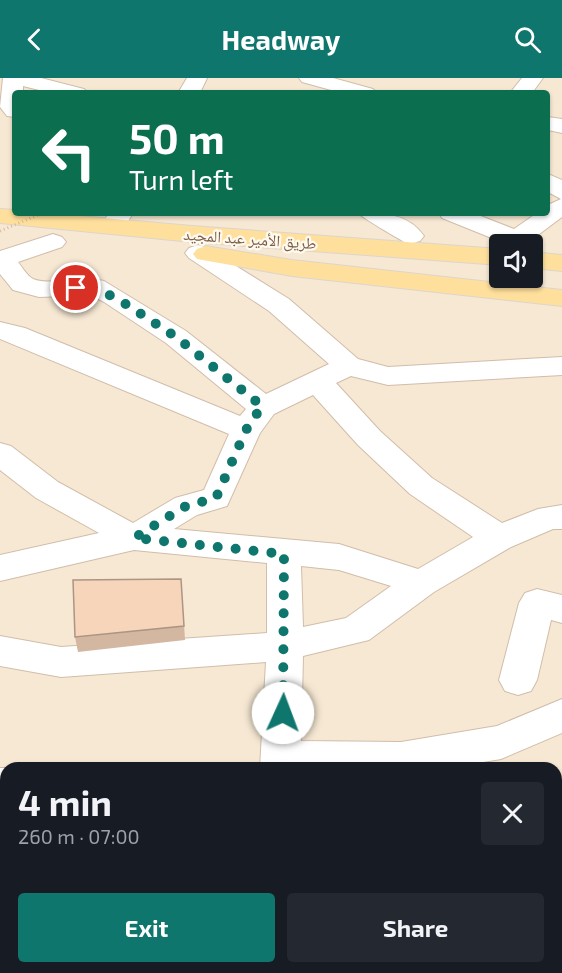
<!DOCTYPE html>
<html lang="en">
<head>
<meta charset="utf-8">
<style>
	:root { --surface:#171b24; --page:#242831; --text:#f1f3f6; --muted:#9ea1a6; --accent:#0f766e }
	body { margin:0; font-family:"Exo 2","Noto Naskh Arabic",sans-serif; background:var(--page); color:var(--text); height:100vh; display:flex; flex-direction:column; font-size:22px; white-space:nowrap }
	* { box-sizing:border-box; margin:0 }
	p { font-size:20px; color:var(--muted) }
	.icon { flex:none; width:33px; height:33px; fill:none; stroke:currentColor; stroke-width:2; stroke-linecap:round; stroke-linejoin:round }
	.map { position:relative; flex:1; overflow:hidden }
	.side { position:absolute; left:0px; top:684px; width:562px; height:212px; display:flex; flex-direction:column; background:var(--surface); border-radius:18px 18px 0 0; box-shadow:0 2px 4px #0004 }
	.side>* { flex:none }
	.banner { position:absolute; left:12px; top:12px; width:538px; height:126px; border-radius:6px; box-shadow:0 2px 4px #0004; background:#0b6e4f; color:#fff; overflow:hidden }
	.fabs { position:absolute; left:489px; top:156px; display:grid; gap:12px }
	.fabs a { display:grid; place-items:center; width:54px; height:54px; border-radius:6px; background:var(--surface); box-shadow:0 2px 4px #0004; font-size:30px }
	.pin { position:absolute; display:grid; place-items:center; width:51px; height:51px; color:#fff; margin:-26px; border:3px solid #fff; border-radius:50%; box-shadow:0 2px 6px #0007 }
	.me { position:absolute; width:66px; margin:-33px; rotate:2deg; stroke-linejoin:round; filter:drop-shadow(0 0 4px #0008) }
	.turn { display:flex; align-items:center; gap:21px; height:126px; padding:0 18px; font-size:27px }
	.turn .icon { width:78px; height:78px; stroke-width:2.5 }
	.turn b { display:block; font-size:42px; line-height:51px }
	.round { display:grid; place-items:center; flex:none; width:63px; height:63px; border-radius:6px; background:var(--page) }
	.overview { display:flex; align-items:center; justify-content:space-between; height:102px; padding:0 18px }
	h1 { font-size:36px; font-weight:700; line-height:45px }
	.action { display:flex; gap:12px; margin-top:auto; padding:12px 18px }
	.action a { flex:1; height:69px; border-radius:6px; background:var(--accent); color:#fff; font-size:24px; font-weight:700; line-height:69px; text-align:center }
	.action a+a { background:var(--page); color:var(--text) }
	header { display:flex; justify-content:space-between; align-items:center; height:78px; padding:0 18px; background:var(--accent); color:#fff; font-size:27px; font-weight:700 }
	.map>svg:first-child { display:block }
	.residential { fill:#f6e8d3; fill-rule:evenodd }
	.lines { fill:none; stroke-linecap:round; stroke-linejoin:round }
	.minor-casing { stroke:#d1bdaa; stroke-width:2 }
	.major-casing { stroke:#dcd5cf; stroke-width:2 }
	.minor { fill:#fff; fill-rule:evenodd }
	.major { fill:#ffdf9c; fill-rule:evenodd }
	.path-bridge { stroke:#dbb89d; stroke-width:3; stroke-dasharray:1 3; stroke-linecap:butt }
	.wall { fill:#d4b7a1 }
	.building { fill:#f6d5bb; stroke:#ac9583; stroke-width:1.5 }
	.route { stroke:#0f766e; stroke-width:10; stroke-dasharray:0 18 }
	.labels { text-anchor:middle; dominant-baseline:central; stroke-width:4.5; stroke-linejoin:round; paint-order:stroke }
	.far-street-label { font-size:16px; fill:#7a5c48; stroke:#fff9ee }
</style>
</head>
<body>
<header><svg class="icon" aria-label="back" viewBox="0 0 24 24"><path d="M15 5l-7 7 7 7"/></svg>Headway<svg class="icon" aria-label="search" viewBox="0 0 24 24"><circle cx="10" cy="10" r="6"/><path d="M15 15l6 6"/></svg></header>
<div class="map">
<svg width="562" height="895" viewBox="0 0 562 895">
	<rect width="100%" height="100%" fill="#fef6e6"/>
	<path class="residential" d="M0 0H562V895H0ZM15 15H548V135H15ZM500 166H532V200H500ZM6 690H556V890H6Z"/>
	<g class="lines">
		<g class="minor-casing">
			<path id="minor" d="M3 0H41L84 11 88 15H51L23 8V15H15V39L7 38 0 29Z
				M187 0H207L200 15H178Z
				M299 0H333L373 11 377 15H342L302 4Z
				M522 0H543L532 15H510Z
				M548 39 562 41V55L548 52Z
				M548 96 562 102V139L526 166H500V169L497 166 499 163 442 140 439 135H473L514 151 537 135H548V127L561 121 548 114Z
				M109 135H133L122 153 113 155 104 153 101 148Z
				M358 135C383 135 408 135 424 158L420 163C414 165 411 166 405 164 400 162 360 138 358 135Z
				M53 156 62 159 66 164 62 169 18 184C22 189 27 198 33 201 49 208 84 198 104 203L186 253 266 316 329 286 269 233 189 180 185 175 189 170 198 167 207 170 289 221 358 281 388 289 562 279V297L388 307 351 298 336 305 380 353 432 400 502 445 538 431 562 427V451H553L511 469 434 514 369 562 303 578 301 663 401 664 497 648 562 621V655L501 681 448 690H260L266 584 61 599 0 588V558L61 569 267 555V485L134 472 0 503V477L99 455 36 420 0 392V365L11 368 58 404 133 445 175 420 204 412 229 356 0 261V244L25 250 240 338 246 331 166 265 104 224 91 217 39 219 13 212 0 196V173ZM313 317 358 367 410 416 473 459 418 491 339 466 174 451 197 437 227 428 260 355 274 336ZM301 488 339 492 391 508 346 540 303 549Z
				M537 511 562 517V545L551 542 537 602 531 613 518 617 505 613 499 602 519 525 525 515Z
				M0 690H6V726H0Z
				M0 744 6 746V787L0 785Z
				M556 789 562 791V831L556 830Z
				M244 890H300L303 895H247Z"/>
		</g>
		<g class="major-casing">
			<path id="major" d="M0 131 15 132V135H47L192 148 500 171V187L192 164 0 145Z
				M206 168 292 182 562 212V228L292 198 197 181 193 176 197 171Z
				M532 174 562 177V193L532 190Z"/>
		</g>
		<use href="#minor" class="minor"/>
		<use href="#major" class="major"/>
		<path class="path-bridge" d="M0 153 43 135"/>
	</g>
	<path class="wall" d="M182 515 185 562 78 574 75 559Z"/>
	<path class="building" d="M181 501 184 548 75 559 73 502Z"/>
	<g class="lines">
		<path class="route" d="M76 210 95 209 129 228 176 259 262 328 246 352 216 420 186 428 134 460 284 476 283 635"/>
	</g>
	<g class="labels">
		<g class="far-street-label">
			<text transform="translate(250 160) rotate(4)">طريق الأمير عبد المجيد</text>
		</g>
	</g>
</svg>
<div class="fabs">
<a><svg class="icon" aria-label="sound" viewBox="0 0 24 24"><path d="M4 9h4l5-4v14l-5-4H4zM17 9q2 3 0 6"/></svg></a>
</div>
<div class="pin" style="left:76px;top:210px;background:#d93025"><svg class="icon" aria-label="arrive" viewBox="0 0 24 24"><path d="M6 21V4h12l-3 4 3 4H6"/></svg></div>
<svg class="me" style="left:283px;top:635px" viewBox="-20 -20 40 40"><circle r="19" fill="#fff"/><path d="M0-13L10 11 0 6-10 11z" fill="#0f766e"/></svg>
<div class="banner">
<div class="turn"><svg class="icon" aria-label="left" viewBox="0 0 24 24"><path d="M17 20v-9H6M10 6l-5 5 5 5"/></svg><div><b>50 m</b>Turn left</div></div>
</div>
<section class="side">
<div class="overview"><div><h1>4 min</h1><p>260 m · 07:00</p></div><a class="round"><svg class="icon" aria-label="close" viewBox="0 0 24 24"><path d="M6 6l12 12M18 6L6 18"/></svg></a></div>
<div class="action"><a>Exit</a><a>Share</a></div>
</section>
</div>
</body>
</html>
